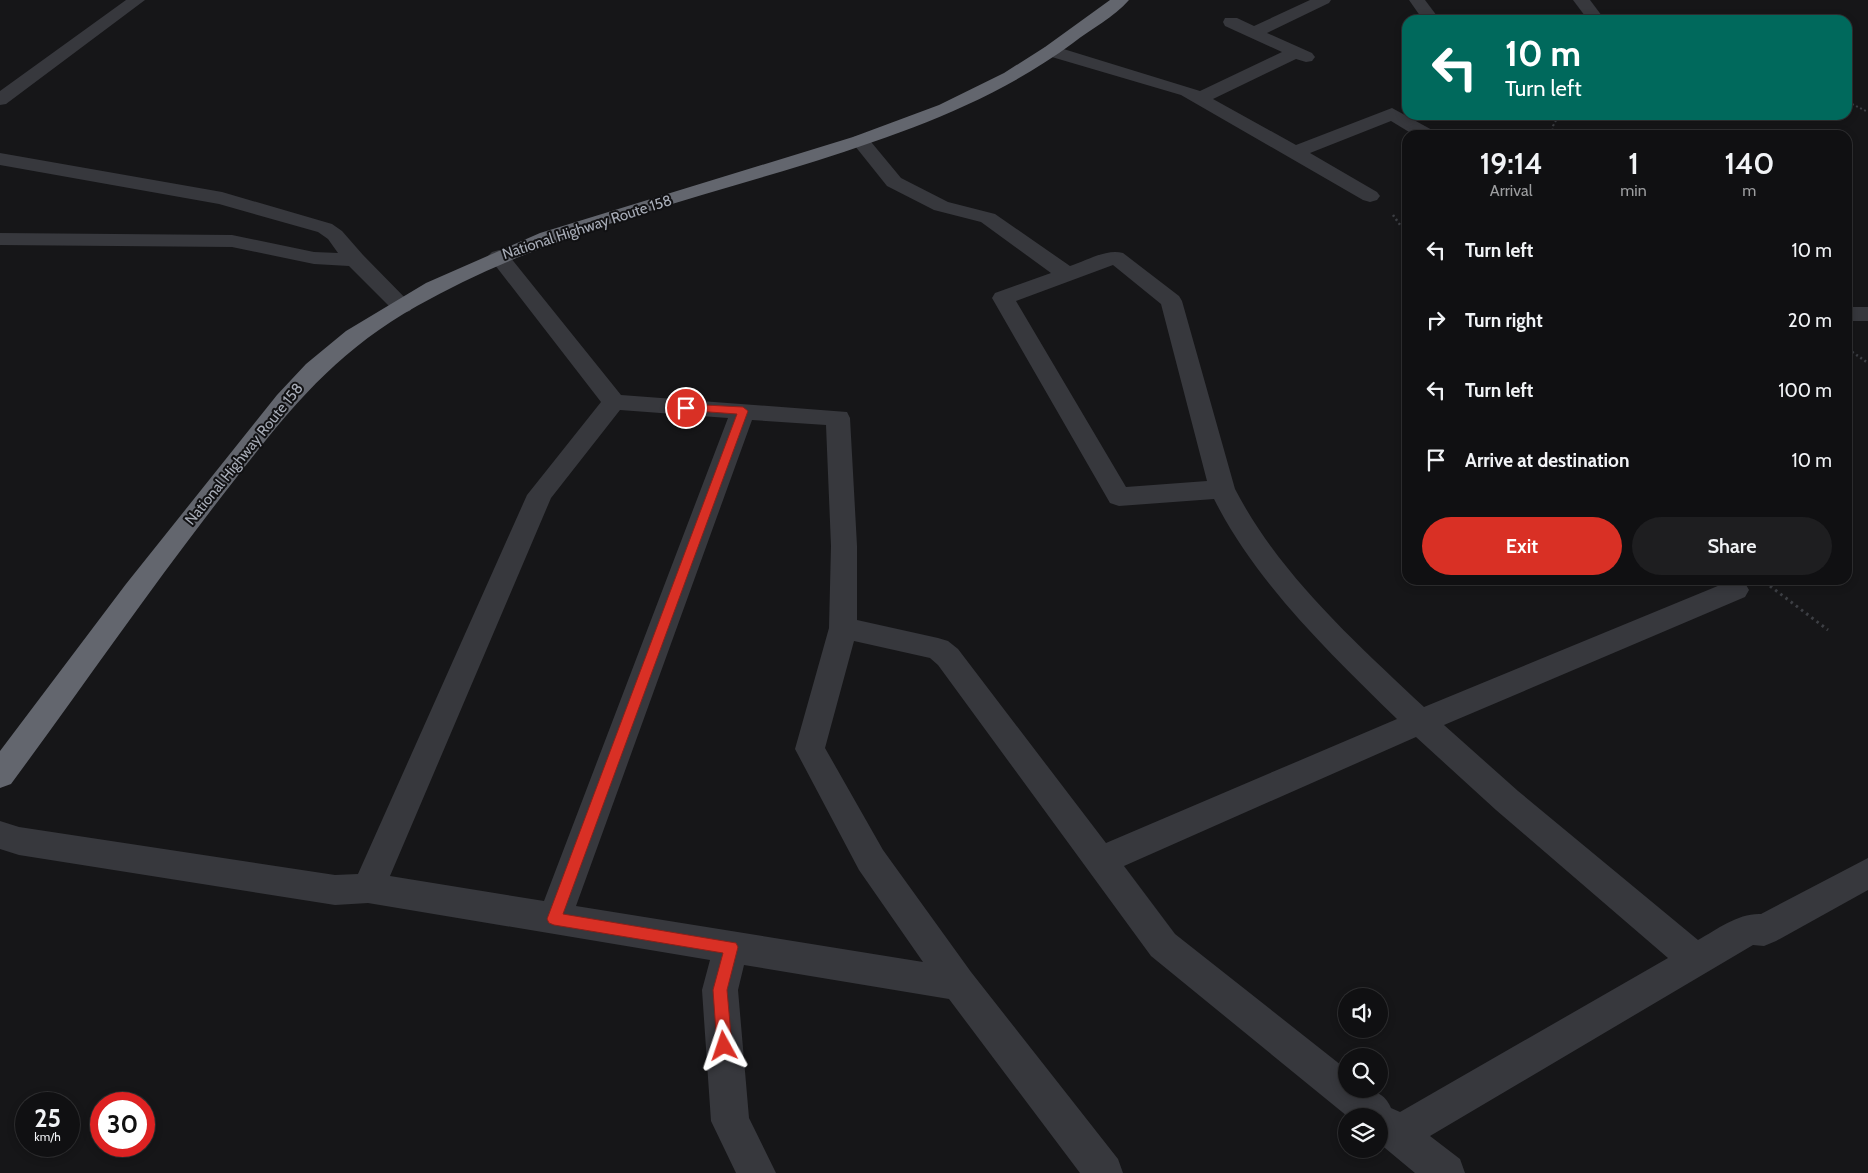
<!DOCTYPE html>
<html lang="en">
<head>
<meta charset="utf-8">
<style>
	:root { --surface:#101012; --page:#1e1e20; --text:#f1f3f6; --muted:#9c9d9f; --line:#303032; --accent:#d93025 }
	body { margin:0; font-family:Cabin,sans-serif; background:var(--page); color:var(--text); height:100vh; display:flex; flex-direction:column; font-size:19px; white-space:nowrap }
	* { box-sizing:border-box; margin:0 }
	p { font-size:16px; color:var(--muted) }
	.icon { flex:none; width:28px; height:28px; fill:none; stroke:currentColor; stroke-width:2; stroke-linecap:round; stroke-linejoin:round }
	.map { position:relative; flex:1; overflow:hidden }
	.panel { position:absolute; left:1402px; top:130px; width:450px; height:455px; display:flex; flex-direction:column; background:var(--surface); border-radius:15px; box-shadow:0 2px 8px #0003,0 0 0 1px var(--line) }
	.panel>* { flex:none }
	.banner { position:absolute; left:1402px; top:15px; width:450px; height:105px; border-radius:15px; box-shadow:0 2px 8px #0003,0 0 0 1px var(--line); background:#00695c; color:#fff; overflow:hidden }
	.controls { position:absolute; left:1338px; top:988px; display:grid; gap:10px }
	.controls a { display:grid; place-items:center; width:50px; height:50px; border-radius:50%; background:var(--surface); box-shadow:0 2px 8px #0003,0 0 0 1px var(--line); font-size:25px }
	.speed { position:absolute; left:15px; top:1092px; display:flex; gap:10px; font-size:25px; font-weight:700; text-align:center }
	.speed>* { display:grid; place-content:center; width:65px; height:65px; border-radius:50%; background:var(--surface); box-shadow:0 2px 8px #0003,0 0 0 1px var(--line); line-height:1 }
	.speed small { font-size:12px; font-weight:400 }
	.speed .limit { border:8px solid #d22; background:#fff; color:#111 }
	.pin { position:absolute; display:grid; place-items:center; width:42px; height:42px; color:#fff; margin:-21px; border:2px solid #fff; border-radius:50%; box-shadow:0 1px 5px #0007 }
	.me { position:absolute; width:55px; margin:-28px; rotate:355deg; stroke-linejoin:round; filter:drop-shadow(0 0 4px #0008) }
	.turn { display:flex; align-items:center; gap:18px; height:105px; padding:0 20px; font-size:22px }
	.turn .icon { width:65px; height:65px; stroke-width:2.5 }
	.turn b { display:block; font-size:35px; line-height:42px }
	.eta { display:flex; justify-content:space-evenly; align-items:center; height:85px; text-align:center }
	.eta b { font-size:30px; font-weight:600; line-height:35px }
	.action { display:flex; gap:10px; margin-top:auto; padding:10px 20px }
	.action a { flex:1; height:58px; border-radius:30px; background:var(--accent); color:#fff; font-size:20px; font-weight:600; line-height:58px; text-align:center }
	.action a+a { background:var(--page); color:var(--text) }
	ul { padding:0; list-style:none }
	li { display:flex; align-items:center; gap:15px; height:70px; padding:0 20px }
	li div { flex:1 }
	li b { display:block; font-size:19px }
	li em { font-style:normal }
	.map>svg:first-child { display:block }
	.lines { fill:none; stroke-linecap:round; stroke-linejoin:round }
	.path-far2 { stroke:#3d3f44; stroke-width:2; stroke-dasharray:2 2.5; stroke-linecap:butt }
	.path-far1 { stroke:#3d3f44; stroke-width:2.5; stroke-dasharray:2 3; stroke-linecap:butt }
	.path { stroke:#3d3f44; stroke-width:3; stroke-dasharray:2.5 4; stroke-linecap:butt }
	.minor { fill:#37383d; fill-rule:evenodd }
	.highway { fill:#63666e; fill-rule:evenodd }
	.route { fill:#d93025; stroke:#8d1f18 }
	.labels { text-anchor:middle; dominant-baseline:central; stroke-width:4; stroke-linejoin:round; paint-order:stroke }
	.street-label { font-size:15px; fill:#a8adb8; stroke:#111113 }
</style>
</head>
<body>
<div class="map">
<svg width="1868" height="1173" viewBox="0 0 1868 1173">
	<rect width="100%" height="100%" fill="#161618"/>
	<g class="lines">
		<path class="path-far2" d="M1848 102 1868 112
			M1552 135 1553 126 1559 115"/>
		<path class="path-far1" d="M1393 215 1408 236
			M1848 349 1868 363"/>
		<path class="path" d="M1770 586 1828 630"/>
		<path class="minor" d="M126 0H145L6 104 0 105V91Z
			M1310 0H1331L1329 3 1267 33 1312 53 1315 57 1312 61 1306 62 1296 59 1213 99 1296 145 1392 108 1434 131 1436 135H1414L1391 121 1310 153 1377 192 1380 196 1377 200 1370 202 1363 200 1181 95 1045 55 1042 51 1045 47H1057L1200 91 1282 52 1225 26 1223 22 1225 18H1237L1254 26Z
			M1409 0H1425L1440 20H1423Z
			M1573 0H1590L1605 20H1588Z
			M860 135 867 137 901 178 948 202 995 214 1070 266C1086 261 1107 248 1123 253L1179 296 1182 301 1235 489C1279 574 1355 642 1424 707L1725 583 1734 580 1745 583 1749 590 1745 597 1444 725 1518 791 1698 940C1718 929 1738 913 1761 914L1868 858V890L1776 941 1764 946 1753 945 1430 1136 1460 1159 1465 1173H1415L1379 1143V1116H1347L1151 956 938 665 930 658 854 641 825 748 883 850 971 972 1118 1159 1123 1173H1080L949 999 744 965 738 990 749 1118 776 1173H736L711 1121 702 990 710 960 368 903 335 905 19 855 0 849V821L19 827 335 875 358 874 527 495 601 402 488 256 492 252 499 250 506 252 621 395 847 412 850 418 857 546V620L938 638 948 641 958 649 1106 843 1397 719C1330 653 1257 584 1214 499L1119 506 1110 503 992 298 995 293 1051 273 981 222 934 210 887 186 851 141 853 137ZM1113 265 1161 304 1207 481 1126 487 1016 301ZM620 410 728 418 544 901 390 876 551 498ZM752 420 826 425 831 546 829 628 795 749 859 870 923 962 576 906ZM1416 737 1496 810 1668 958 1400 1112 1391 1108C1383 1088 1364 1089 1346 1089V1069L1175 934 1124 866Z
			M0 153 222 192 332 224 342 231 363 255 413 306 410 311 402 313 394 311 349 266 314 264 232 247 0 245V233L232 235 314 252 338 253 328 239 318 232 219 204 0 165Z
			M1848 307H1868V321H1848Z"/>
		<path class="highway" d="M1110 0H1129C1114 17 1091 29 1073 43 992 103 898 135 803 165 672 205 537 238 417 306 323 359 277 426 212 509 143 599 78 693 11 784L0 788V751L126 584 277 395 306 364 346 331 426 283 540 233 853 137 939 105 1004 73 1045 47Z"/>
	</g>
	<path class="route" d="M686 404 743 407 748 411 563 914 736 943 738 947 727 990 732 1046 730 1051 724 1053 719 1051 717 1046 713 990 723 953 554 925 549 923 547 919 737 414 682 410V405Z"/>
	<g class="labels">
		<g class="street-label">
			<text transform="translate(587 227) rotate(-18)">National Highway Route 158</text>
			<text transform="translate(244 454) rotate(-51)">National Highway Route 158</text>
		</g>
	</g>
</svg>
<div class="controls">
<a><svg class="icon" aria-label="sound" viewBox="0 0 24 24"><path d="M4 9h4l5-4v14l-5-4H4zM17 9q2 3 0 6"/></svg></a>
<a><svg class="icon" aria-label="search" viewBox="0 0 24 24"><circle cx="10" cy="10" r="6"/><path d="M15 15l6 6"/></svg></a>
<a><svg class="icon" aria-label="layers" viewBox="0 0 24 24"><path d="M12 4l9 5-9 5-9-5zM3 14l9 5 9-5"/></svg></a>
</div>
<div class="speed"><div>25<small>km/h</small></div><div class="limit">30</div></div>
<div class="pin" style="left:686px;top:408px;background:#d93025"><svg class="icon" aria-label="arrive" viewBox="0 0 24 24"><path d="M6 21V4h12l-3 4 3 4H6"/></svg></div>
<svg class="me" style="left:724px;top:1046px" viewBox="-20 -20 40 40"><path d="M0-17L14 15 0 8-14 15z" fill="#d93025" stroke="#fff" stroke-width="4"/></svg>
<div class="banner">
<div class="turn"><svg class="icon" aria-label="left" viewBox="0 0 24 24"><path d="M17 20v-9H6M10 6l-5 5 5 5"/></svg><div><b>10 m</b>Turn left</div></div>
</div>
<section class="panel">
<div class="eta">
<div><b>19:14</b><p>Arrival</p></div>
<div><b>1</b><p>min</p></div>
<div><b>140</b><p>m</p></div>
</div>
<ul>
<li><svg class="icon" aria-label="left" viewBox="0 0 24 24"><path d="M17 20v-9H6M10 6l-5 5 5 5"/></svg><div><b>Turn left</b></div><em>10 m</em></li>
<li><svg class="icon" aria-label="right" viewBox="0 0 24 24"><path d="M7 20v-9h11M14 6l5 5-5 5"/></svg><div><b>Turn right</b></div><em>20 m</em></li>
<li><svg class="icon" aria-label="left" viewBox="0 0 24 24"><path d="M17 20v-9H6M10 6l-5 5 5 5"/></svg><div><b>Turn left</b></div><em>100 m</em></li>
<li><svg class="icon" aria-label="arrive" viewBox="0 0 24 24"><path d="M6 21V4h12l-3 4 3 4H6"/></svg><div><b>Arrive at destination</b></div><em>10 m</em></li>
</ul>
<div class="action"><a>Exit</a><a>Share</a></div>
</section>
</div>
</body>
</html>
